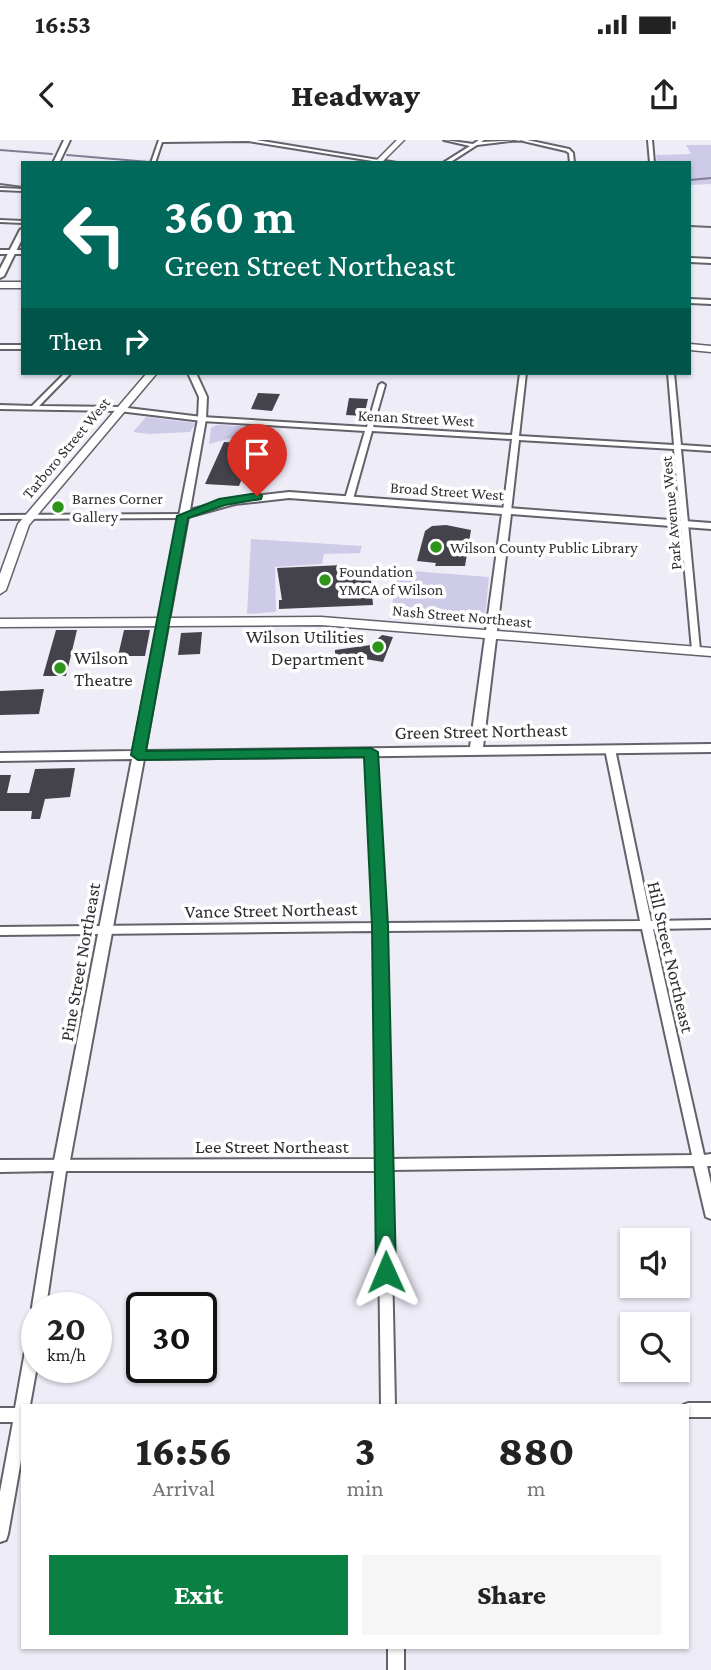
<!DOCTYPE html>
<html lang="en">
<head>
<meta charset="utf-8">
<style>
	:root { --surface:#fff; --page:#f6f6f6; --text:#222; --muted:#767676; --accent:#0b8043 }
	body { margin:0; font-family:"Crimson Pro",serif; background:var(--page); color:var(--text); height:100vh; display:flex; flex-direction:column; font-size:26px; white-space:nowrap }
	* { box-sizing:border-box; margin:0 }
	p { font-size:23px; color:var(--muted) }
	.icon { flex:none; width:38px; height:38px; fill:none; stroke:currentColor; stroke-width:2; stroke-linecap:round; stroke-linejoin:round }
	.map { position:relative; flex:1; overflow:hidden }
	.panel { position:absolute; left:21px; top:1264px; width:668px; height:245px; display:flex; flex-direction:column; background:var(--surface); border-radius:0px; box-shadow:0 2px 5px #0004 }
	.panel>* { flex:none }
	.hud { position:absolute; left:21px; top:21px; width:670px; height:214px; border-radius:0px; box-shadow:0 2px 5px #0004; background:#00695c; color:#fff; overflow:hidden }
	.fabs { position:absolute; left:620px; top:1088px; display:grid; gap:14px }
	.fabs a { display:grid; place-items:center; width:70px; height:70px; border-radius:0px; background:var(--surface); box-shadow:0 2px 5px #0004; font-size:35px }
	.speed { position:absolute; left:21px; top:1152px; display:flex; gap:14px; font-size:35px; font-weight:700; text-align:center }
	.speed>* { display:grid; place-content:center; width:91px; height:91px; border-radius:50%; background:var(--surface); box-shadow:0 2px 5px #0004; line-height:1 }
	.speed small { font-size:18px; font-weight:400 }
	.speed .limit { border:4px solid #111; border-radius:10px; background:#fff; color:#111 }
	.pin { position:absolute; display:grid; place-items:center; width:60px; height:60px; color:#fff; margin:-72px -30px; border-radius:50% 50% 50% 0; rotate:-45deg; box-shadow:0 0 7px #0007 }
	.pin .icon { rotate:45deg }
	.me { position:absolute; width:77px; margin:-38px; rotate:359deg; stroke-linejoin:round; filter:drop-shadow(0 0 5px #0008) }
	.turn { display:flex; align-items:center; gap:24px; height:147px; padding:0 28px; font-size:32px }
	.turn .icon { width:91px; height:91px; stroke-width:2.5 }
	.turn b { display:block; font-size:49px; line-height:60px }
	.then { display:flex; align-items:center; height:66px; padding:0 28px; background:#0003; gap:14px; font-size:26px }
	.eta { display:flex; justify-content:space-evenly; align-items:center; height:119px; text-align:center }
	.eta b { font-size:42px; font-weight:800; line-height:49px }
	.primary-button { display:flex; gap:14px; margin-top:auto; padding:14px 28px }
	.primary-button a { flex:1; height:80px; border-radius:0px; background:var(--accent); color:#fff; font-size:28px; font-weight:800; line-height:80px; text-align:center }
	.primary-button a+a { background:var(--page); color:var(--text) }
	.status { display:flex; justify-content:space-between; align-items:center; height:49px; padding:0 35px; background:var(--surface); direction:ltr }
	.status svg { height:19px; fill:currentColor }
	header { display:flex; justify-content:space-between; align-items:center; height:91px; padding:0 28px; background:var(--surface); font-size:32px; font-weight:800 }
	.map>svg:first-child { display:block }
	.green { fill:#cecbe8 }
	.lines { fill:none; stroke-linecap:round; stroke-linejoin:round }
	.stream { stroke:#807d94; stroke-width:2 }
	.building { fill:#44434b }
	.minor-casing { stroke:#63626b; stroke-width:4 }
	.tertiary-casing { stroke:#63626b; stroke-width:4 }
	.secondary-casing { stroke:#63626b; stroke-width:3 }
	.primary-casing { stroke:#63626b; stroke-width:3 }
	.minor { fill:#fff; fill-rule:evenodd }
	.tertiary { fill:#fff; fill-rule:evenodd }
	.secondary { fill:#fff; fill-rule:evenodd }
	.primary { fill:#fff; fill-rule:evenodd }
	.rail { stroke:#68686e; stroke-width:2 }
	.route { fill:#0b8043; stroke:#07532c; stroke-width:2 }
	.poi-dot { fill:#2f951a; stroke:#fff; stroke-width:2.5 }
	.labels { text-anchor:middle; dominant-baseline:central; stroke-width:7; stroke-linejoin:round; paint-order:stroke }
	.far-street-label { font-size:16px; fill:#2f2f33; stroke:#fff }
	.far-poi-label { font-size:16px; fill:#2f2f33; stroke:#fff; text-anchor:start }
	.poi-label { font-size:19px; fill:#2f2f33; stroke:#fff; text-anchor:end }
	.street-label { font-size:19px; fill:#2f2f33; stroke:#fff }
</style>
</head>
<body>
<div class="status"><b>16:53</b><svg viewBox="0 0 49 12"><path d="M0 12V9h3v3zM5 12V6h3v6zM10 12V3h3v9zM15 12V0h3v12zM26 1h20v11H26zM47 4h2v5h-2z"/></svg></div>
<header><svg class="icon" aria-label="back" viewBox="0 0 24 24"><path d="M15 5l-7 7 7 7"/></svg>Headway<svg class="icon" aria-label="share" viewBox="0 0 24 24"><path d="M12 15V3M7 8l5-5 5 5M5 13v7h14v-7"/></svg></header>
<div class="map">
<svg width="711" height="1530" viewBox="0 0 711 1530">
	<rect width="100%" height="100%" fill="#edecf7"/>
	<path class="green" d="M686 5H711V44L690 45V23H657L656 15 691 14Z
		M146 277 196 283 190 292 149 294 133 292Z
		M216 285H220L270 288 267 296 243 295 209 304 211 288Z
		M251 399H252L362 406 360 413 324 414 322 424 275 427 276 472 247 474Z
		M399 430 489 437 484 486 389 479Z"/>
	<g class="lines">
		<path class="stream" d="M0 10 52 14
			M67 15 161 23
			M690 40 711 38"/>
	</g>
	<path class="building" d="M258 253 280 254 272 271 251 269Z
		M349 258 368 259 364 276 346 275Z
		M224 302 256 304 239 346 205 344Z
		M446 385 471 390 465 426H435L436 423 417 421 425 391 432 386Z
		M343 425V429L370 428 373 465 279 469V460H282L277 428Z
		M56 490H77L66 536H43Z
		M124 490H150L145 516H118Z
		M202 492 200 514 178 515 181 493Z
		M382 495 393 497 383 522 335 514V510L371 505Z
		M44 549 39 574 0 575V551Z
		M75 628 70 657 45 659 40 679H31L32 671H0V635H11L7 653H29L35 629Z"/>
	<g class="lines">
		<g class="minor-casing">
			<path id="minor" d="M159 0H256L397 23H385L248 1 162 2 155 23H151Z
				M444 0 473 4 479 0H484L481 2 527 0 569 9 573 13 574 23H570L569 13 566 11 519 0 477 5 449 23H443L470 6Z
				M648 0H652L654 23H650Z
				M0 48 23 49V51L0 50Z
				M0 80 23 81V83L0 82Z
				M0 110H23V114H0Z
				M690 118 711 119V123L690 122Z
				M690 159 711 160V164L690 163Z
				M0 205H23V209H0Z
				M65 233H71L39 266 119 267 202 277 367 287 379 245 382 243 385 245 373 287 512 295 520 233H526L519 296 674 305 668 233H674L681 305 711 307V311L681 309 700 510 696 513 692 510 674 309 519 300 511 371 507 373 503 371 512 299 372 291 353 359 349 361 345 359 365 291 202 281 119 271 0 269V265L32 266Z
				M186 374 187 376 183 378 0 379V375Z
				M610 606 615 609 651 781 711 780V788L653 789 704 1015 711 1014V1026H707L711 1044V1079L706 1077 705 1073 694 1026 390 1030 395 1265H381L378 1031H66L46 1167H37V1173L34 1172 32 1167 54 1031 0 1032V1020L378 1019 375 791 0 795V787L375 783 366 612 371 609 376 612 385 783 640 781 605 609ZM642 789 692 1015 390 1019 385 791Z
				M37 1176V1226L30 1265H23V1309L8 1394 6 1400 0 1402V1352L13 1282H0V1268H15L30 1183 32 1178Z
				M688 1263H711V1277H688V1265H683Z
				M388 1507H404V1530H388Z"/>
		</g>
		<g class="tertiary-casing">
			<path id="tertiary" d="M64 0H70L59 23H53Z
				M23 88V97L4 136 0 138V129L20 90Z
				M188 233H196L207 257 206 279 190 370 235 358 289 352 711 383V389L511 374 483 607 711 604V612L144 619 69 1026 67 1031 61 1033 55 1031 53 1026 132 619 0 621V613L133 611 198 279 199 257ZM289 358 502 374 470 607 145 611 188 377 235 364Z"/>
		</g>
		<g class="secondary-casing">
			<path id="secondary" d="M397 0H404L381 23H374Z
				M147 233H157L29 385 6 450 0 454V434L18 384Z
				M321 477 711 508V516L321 485 0 487V479Z"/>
		</g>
		<g class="primary-casing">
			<path id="primary" d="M0 142H23V148H0Z
				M690 204 711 206V212L690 210Z"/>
		</g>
		<use href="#minor" class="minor"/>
		<use href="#tertiary" class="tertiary"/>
		<use href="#secondary" class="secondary"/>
		<use href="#primary" class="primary"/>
		<path class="rail" d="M0 44 23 47
			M690 86 711 87"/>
	</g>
	<path class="route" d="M257 353 262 356 261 359 225 365 188 378 146 611 371 608 378 612 388 786 396 1132 393 1139 386 1141 379 1139 376 1132 372 786 364 617 138 620 131 615 177 376 219 359Z"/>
	<g class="poi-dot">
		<circle cx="58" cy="367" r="7"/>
		<circle cx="436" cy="407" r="7"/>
		<circle cx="325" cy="440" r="7"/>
		<circle cx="378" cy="507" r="7"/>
		<circle cx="60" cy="528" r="7"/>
	</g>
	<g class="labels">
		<g class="far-street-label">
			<text transform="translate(416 278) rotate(3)">Kenan Street West</text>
			<text transform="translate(66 308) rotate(-50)">Tarboro Street West</text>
			<text transform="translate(447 351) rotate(4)">Broad Street West</text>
			<text transform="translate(671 373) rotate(-95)">Park Avenue West</text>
			<text transform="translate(462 476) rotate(5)">Nash Street Northeast</text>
		</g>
		<g class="far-poi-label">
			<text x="72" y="358">Barnes Corner<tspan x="72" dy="18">Gallery</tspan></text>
			<text x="450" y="407">Wilson County Public Library</text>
			<text x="339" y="431">Foundation<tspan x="339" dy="18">YMCA of Wilson</tspan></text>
		</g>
		<g class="poi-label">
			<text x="364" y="496">Wilson Utilities<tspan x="364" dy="22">Department</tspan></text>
			<text x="74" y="517" text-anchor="start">Wilson<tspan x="74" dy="22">Theatre</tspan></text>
		</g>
		<g class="street-label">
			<text transform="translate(481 591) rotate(-1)">Green Street Northeast</text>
			<text transform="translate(271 770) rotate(-1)">Vance Street Northeast</text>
			<text transform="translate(671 817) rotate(77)">Hill Street Northeast</text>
			<text transform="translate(80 822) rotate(-80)">Pine Street Northeast</text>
			<text x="272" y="1006">Lee Street Northeast</text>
		</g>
	</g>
</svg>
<div class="fabs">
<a><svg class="icon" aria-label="sound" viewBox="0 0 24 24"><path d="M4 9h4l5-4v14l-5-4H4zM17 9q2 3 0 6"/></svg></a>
<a><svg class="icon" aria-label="search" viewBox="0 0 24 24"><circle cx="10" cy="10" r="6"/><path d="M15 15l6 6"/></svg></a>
</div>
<div class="speed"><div>20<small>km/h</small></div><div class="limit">30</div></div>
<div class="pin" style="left:257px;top:356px;background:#d93025"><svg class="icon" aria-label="arrive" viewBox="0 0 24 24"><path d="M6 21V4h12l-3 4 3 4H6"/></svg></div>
<svg class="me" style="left:386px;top:1132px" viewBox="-20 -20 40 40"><path d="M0-17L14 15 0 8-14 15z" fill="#0b8043" stroke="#fff" stroke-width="4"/></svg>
<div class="hud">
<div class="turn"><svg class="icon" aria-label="left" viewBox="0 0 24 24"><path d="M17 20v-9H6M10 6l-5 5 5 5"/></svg><div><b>360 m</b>Green Street Northeast</div></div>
<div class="then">Then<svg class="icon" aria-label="right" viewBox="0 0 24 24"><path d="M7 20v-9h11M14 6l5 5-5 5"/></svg></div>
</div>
<section class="panel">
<div class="eta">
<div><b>16:56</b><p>Arrival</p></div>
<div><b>3</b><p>min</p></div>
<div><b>880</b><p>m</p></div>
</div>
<div class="primary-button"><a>Exit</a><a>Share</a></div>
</section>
</div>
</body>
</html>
